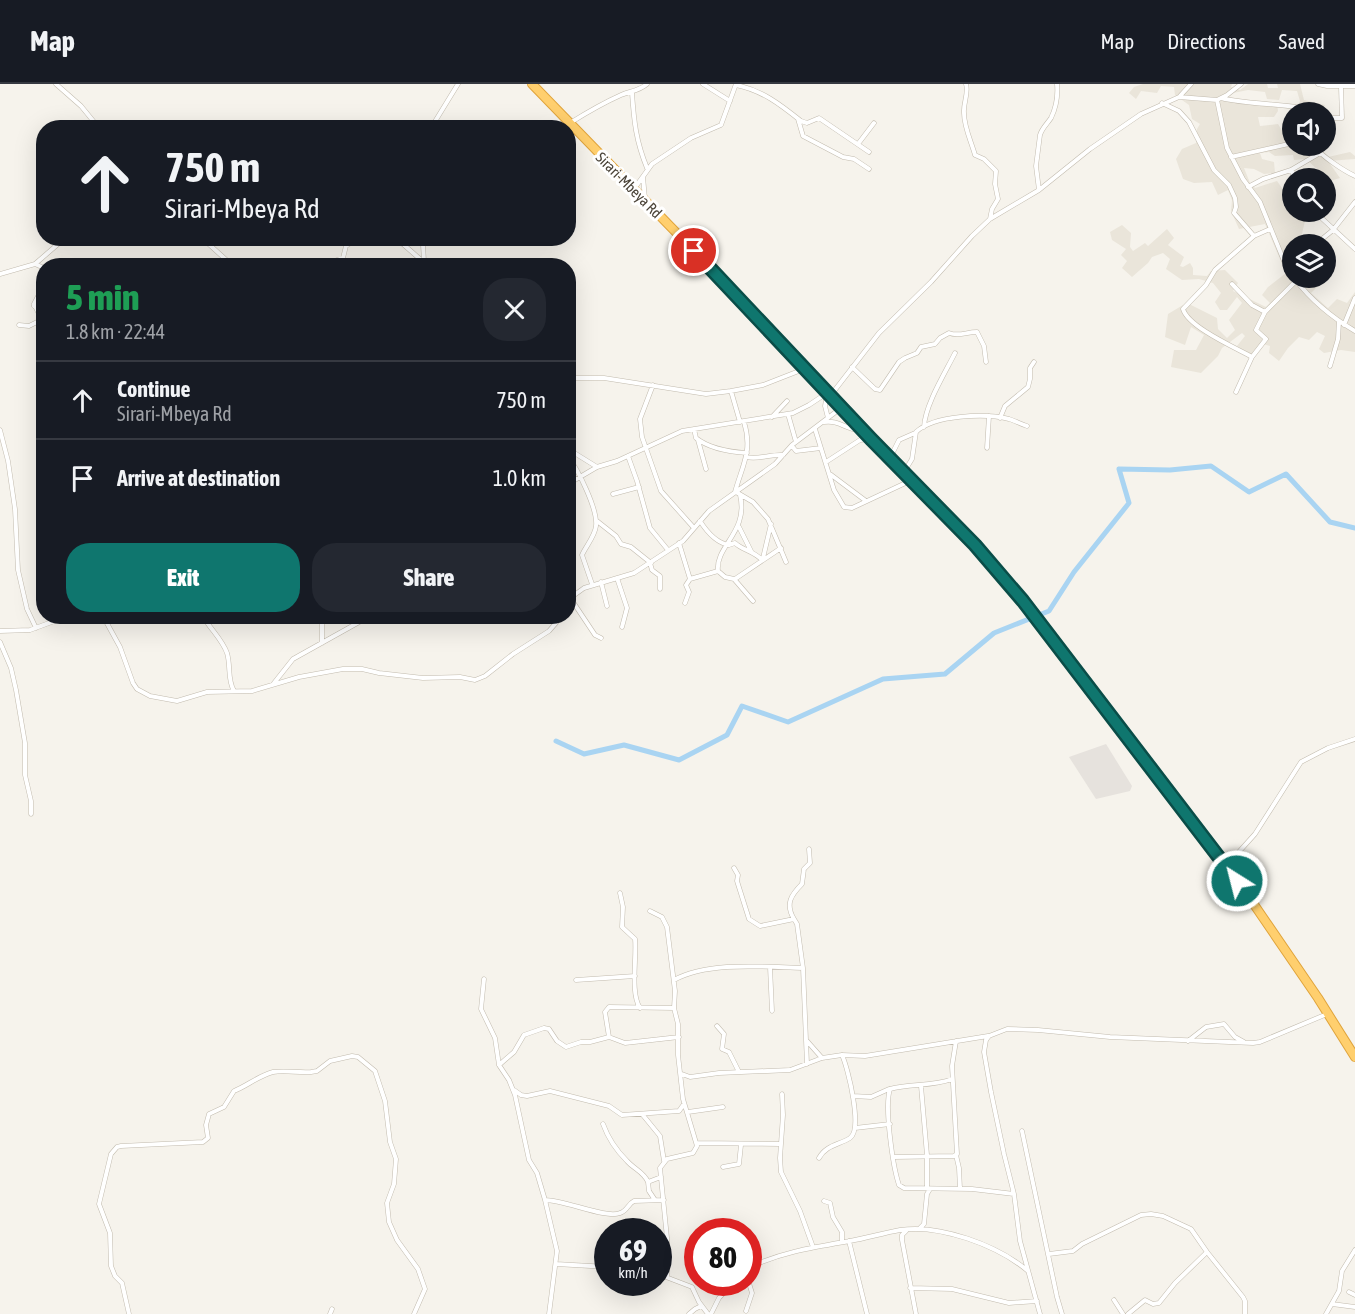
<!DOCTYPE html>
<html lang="en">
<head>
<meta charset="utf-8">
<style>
	:root { --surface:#171b24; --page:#242831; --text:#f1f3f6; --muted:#9ea1a6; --line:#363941; --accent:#0f766e }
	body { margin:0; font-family:"Asap Condensed",sans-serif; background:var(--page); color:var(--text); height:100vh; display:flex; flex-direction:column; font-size:22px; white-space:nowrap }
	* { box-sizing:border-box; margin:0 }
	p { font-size:20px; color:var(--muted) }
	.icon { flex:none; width:33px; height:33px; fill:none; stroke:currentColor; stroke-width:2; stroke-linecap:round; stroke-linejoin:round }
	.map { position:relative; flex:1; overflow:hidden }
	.panel { position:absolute; left:36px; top:174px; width:540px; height:366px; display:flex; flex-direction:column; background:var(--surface); border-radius:24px; box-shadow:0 6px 24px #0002 }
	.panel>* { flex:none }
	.hud { position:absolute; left:36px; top:36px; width:540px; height:126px; border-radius:24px; box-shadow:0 6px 24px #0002; background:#171b24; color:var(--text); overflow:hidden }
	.fabs { position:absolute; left:1282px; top:18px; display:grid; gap:12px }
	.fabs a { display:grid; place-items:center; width:54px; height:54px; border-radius:50%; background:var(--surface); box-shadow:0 6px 24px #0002; font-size:30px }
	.speed { position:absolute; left:594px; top:1134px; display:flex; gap:12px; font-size:30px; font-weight:700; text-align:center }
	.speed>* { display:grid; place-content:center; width:78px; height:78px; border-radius:50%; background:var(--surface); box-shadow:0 6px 24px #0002; line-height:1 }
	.speed small { font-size:15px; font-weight:400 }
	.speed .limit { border:9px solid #d22; background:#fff; color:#111 }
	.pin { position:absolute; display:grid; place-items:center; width:51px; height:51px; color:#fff; margin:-26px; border:3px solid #fff; border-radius:50%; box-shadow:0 2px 6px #0007 }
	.me { position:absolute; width:66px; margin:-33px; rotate:324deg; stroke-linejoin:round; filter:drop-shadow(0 0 4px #0008) }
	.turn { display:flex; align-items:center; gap:21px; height:126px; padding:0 30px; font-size:27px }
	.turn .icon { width:78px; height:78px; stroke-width:2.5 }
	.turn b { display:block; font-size:42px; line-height:51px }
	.round { display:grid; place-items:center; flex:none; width:63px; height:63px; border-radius:24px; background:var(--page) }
	.summary { display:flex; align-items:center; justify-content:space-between; height:102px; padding:0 30px }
	h1 { font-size:36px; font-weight:800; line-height:45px; color:#1e9e55 }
	.action { display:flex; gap:12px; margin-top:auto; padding:12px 30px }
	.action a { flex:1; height:69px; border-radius:24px; background:var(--accent); color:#fff; font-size:24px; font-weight:800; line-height:69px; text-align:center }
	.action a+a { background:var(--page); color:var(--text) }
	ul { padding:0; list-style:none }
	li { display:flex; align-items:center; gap:18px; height:78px; padding:0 30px; border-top:2px solid var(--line) }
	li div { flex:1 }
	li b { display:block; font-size:22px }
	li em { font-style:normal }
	header { display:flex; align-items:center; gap:36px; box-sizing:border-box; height:84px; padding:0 30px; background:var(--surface); border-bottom:2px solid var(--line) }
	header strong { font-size:28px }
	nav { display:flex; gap:33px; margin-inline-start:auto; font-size:21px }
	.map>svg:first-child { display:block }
	.residential { fill:#eae5da }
	.industrial { fill:#e6e2dd }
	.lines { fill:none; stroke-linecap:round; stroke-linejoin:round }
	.river { stroke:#a9d4f2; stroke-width:5 }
	.street-casing { stroke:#c2bbae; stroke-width:5 }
	.highway-casing { stroke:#e0a43c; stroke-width:10 }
	.street { stroke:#fff; stroke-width:4 }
	.highway { stroke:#ffcf6e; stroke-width:8 }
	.route-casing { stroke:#0a4d48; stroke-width:15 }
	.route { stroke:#0f766e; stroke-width:10 }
	.labels { text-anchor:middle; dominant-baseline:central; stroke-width:6; stroke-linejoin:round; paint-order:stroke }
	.street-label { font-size:15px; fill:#4b4439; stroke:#fff }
</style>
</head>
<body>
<header>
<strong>Map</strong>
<nav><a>Map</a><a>Directions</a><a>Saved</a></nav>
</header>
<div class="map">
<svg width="1355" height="1230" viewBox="0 0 1355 1230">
	<rect width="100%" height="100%" fill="#f6f3ec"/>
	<path class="residential" d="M1143 0H1232L1231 3 1240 6 1248 0H1267L1268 4H1278L1277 0H1300L1304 16 1325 21 1322 28H1308L1297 24 1300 17 1297 7 1282 6 1279 16 1267 15 1265 8 1248 6 1233 9 1225 16 1277 20 1278 27 1274 33H1258L1260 42 1278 40 1287 55H1293V62H1316L1328 73 1350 68 1355 72V75L1328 77 1340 94 1330 97 1306 75 1294 76 1293 71 1275 72 1269 68 1260 69 1262 75 1274 78 1275 89 1264 90 1254 85 1244 84 1250 99 1255 104 1277 97 1284 107 1293 104V128H1304L1300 132 1305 137 1301 154 1304 159 1293 160V174L1290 177 1291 180 1293 179V194H1299L1302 199 1310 194H1319L1323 197 1311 209 1328 224 1337 215 1347 219 1355 208V268L1341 266 1324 269 1319 265 1325 252 1317 248 1309 256 1299 253 1288 264 1279 277 1269 269 1270 262 1263 260 1254 273 1237 262 1245 252 1242 249 1222 264 1218 272 1201 289 1171 283 1174 266H1196L1204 251 1191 243 1185 261 1165 253 1168 230 1183 221H1191L1217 234 1218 245 1227 254 1235 246 1229 236 1242 219 1237 213 1227 226H1220L1215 218 1221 209 1213 199 1199 195 1182 196 1166 185 1170 175 1163 169 1152 173 1148 179 1132 193 1122 184 1127 177 1121 171 1126 165 1112 156 1110 148 1122 141 1131 149 1130 163 1133 167 1145 159 1148 162 1167 145 1174 154 1168 161 1184 173 1180 182 1183 183 1190 179 1193 184V191L1207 192 1211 187 1225 186 1238 199 1233 207 1266 223 1270 219 1262 211 1268 203 1286 189 1265 140 1239 145 1231 127 1232 116 1228 106 1218 111 1212 98 1194 99 1183 95 1176 75 1182 65 1196 59 1197 45 1200 40 1192 35 1189 21 1175 11 1174 3 1161 2 1157 9 1141 7 1136 15 1129 9 1134 3Z"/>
	<path class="industrial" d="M1106 660 1132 702 1130 707 1096 715 1069 673Z"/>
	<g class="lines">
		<path class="river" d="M556 657 584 670 624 661 679 676 727 651 742 622 788 638 883 595 945 590 994 549 1049 527 1074 488 1129 419 1119 385 1170 386 1211 382 1249 408 1286 390 1330 438 1355 444"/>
		<g class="street-casing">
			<path id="street" d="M56 0 81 22 99 44
				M703 0 730 17
				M966 0C969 9 963 19 964 29 964 43 971 57 975 71L984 75 996 87 995 100 998 115 992 125 990 135
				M1318 0 1327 2H1355
				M736 1C762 6 781 21 801 37L807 39 819 34 869 68
				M632 9C634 38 636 57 647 84
				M1180 12 1191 0
				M1221 14C1254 22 1287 18 1320 28
				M1217 16 1227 64 1243 95 1260 118 1284 177 1293 192
				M1162 19 1179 27 1189 38 1214 86 1229 101 1235 114 1236 123 1234 129 1254 152
				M1326 34H1342L1341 3
				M798 35 803 52 843 73 854 75 869 85
				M570 39C586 29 603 19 621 11 630 7 639 7 647 0
				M431 44 458 0
				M858 60 874 39
				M1314 62C1320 71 1344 87 1355 92
				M1231 73 1293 59
				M1291 86 1295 94
				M643 93 645 115
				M1248 103 1263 95 1291 86 1320 69
				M634 105 652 80 691 54 721 41 736 0
				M1039 106 1036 82 1040 51C1042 44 1047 40 1051 34 1056 24 1058 11 1057 0
				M1315 128 1355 165
				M202 154 233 182
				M396 154 428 182
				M1316 160 1333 146 1355 118
				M424 177 423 161 431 154
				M35 180 44 184
				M331 182 334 177 343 174 346 162 358 154
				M0 190 35 180 65 154
				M1294 194C1311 216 1331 233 1355 247
				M1232 200 1252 221 1265 228
				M34 222 44 217
				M42 236 34 220 44 201
				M19 241 29 242 43 235
				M1344 241 1355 214
				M1252 273C1236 264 1188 243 1183 225L1206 201 1215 186 1254 152 1270 145
				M1330 282 1338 255 1339 237
				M852 283 875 305 880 306 899 278 905 274 917 269 921 263 935 260 940 254 949 249C959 253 966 248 977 248L984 262 986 278
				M568 294H604L706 310 731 307 763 301 804 285
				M653 301 640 335 642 353 661 407 694 444
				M731 307 740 338
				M1236 308 1252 273 1266 255 1256 246 1265 228 1297 196
				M827 310 825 322 828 334
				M831 311 879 249 931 198 972 152 990 135 1039 106 1090 65 1141 30 1179 13 1217 16 1227 11 1241 0
				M788 330 796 358
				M772 333 787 317
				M1000 334 1005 322 1028 303 1030 295V284L1034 278
				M824 338C840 336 844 345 859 346
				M924 343C925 321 945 289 955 269
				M694 345 696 354C710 365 730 368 747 369
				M815 345 834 406 844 423 852 424 912 396
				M0 346 8 377 15 425 18 486 27 525 36 544
				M698 356 706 385
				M792 362 796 367 821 364
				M987 364 989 332
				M568 365 597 383
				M628 372 637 397 650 444 668 466
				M568 373C578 385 598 426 596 442 595 452 586 462 582 471L592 500
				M746 373C759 376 770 370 783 371
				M890 374 899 356 915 349
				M826 378 860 356 870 355
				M904 388 912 375 916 348C934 331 985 329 1009 335 1015 337 1021 340 1027 342
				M830 390 866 417
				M568 400 597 383 617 377 682 347 793 329 809 321 827 309
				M735 408C742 382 753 367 744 338
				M736 408 753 418 768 435 786 478
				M613 410 639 403
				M597 437 616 452 621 460 631 463 651 479
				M700 437C707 448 717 459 729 461L735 459C742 466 754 467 762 476
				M739 443 751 467
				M679 459 690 495 718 487 725 493 734 495 753 517
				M763 474 771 440
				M650 479 652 486 660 492V505
				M718 487C715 462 749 448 740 411
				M617 494 627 524 622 543
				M735 495 781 464
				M601 498 607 522
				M571 515 595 551 601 554
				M685 519 689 508 686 501 690 495
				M568 520 573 512 584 504 634 489 683 457 709 427 775 380 792 361 841 324
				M103 532 120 563 133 599 137 605 150 612 177 617 207 608 252 607 299 593 343 585H362L379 589 423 594 460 593 475 596 485 592 513 570 549 547 562 532
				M203 532C210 545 222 555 227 569 231 582 227 595 234 607
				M322 532V559
				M0 547 30 546 68 532
				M0 558 11 584 16 606 25 659V691L31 717V730
				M274 599 293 575 370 532
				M1228 780 1255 750 1301 678 1328 664 1355 655
				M734 784 738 791 737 797 749 835 760 842 794 835 797 840 803 884 807 980
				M620 809 623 823 622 843 635 855C637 873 630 909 640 924
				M650 827 662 833 667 843 675 907 674 924 678 940V971L683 1015 697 1062 693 1069 667 1075 660 1084 667 1154V1192
				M794 835C785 820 791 811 802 800L804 785 810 779 809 765
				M770 883 772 927
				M484 895 481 925 495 954 499 981 509 996 515 1011 529 1076 537 1089 545 1116 557 1167 549 1230
				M576 896 635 892
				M674 896C709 877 764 883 803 884
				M717 942 724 950 722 965 729 968 739 988
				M609 953 605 928 609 923 674 924
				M807 957 822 974
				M1188 957 1206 943 1224 940 1235 953 1244 958
				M499 981 514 968 524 951 544 944 549 945 557 957 566 963 581 958H590L609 953 625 959 679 953
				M682 990 690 993 719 989 790 986 822 974 842 971 865 972 988 952
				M952 995C932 1003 910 999 890 1005 884 1023 893 1083 899 1101L904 1104 972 1105 1014 1110
				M921 1002 927 1071
				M514 1006 521 1011 527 1012 550 1007 609 1022 622 1031 679 1027 684 1020
				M782 1010 783 1031 780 1074 781 1088 800 1127 813 1163
				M853 1012 871 1013 889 1005
				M688 1028 723 1023
				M642 1030 660 1052 664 1077
				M603 1040C608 1054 617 1067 627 1077 634 1085 644 1088 648 1098
				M855 1044 890 1040
				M1022 1047 1057 1213 1062 1230
				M697 1059 780 1060
				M956 1071 959 1084 960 1105
				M894 1073 954 1072 957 1070 952 982 956 957
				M819 1074C826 1061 839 1061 850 1054 863 1045 848 984 842 971
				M723 1083 739 1080 741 1061
				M927 1104V1071
				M545 1116C565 1116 606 1135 620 1129 627 1127 628 1120 634 1117L664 1116
				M655 1116 649 1107 648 1098 661 1093
				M824 1117 830 1119 833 1133 842 1148V1158
				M919 1145 924 1140 927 1110 930 1105
				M906 1147 902 1151V1156L916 1230
				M849 1157 867 1230
				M1049 1170 1073 1167 1082 1160 1141 1131 1151 1130 1163 1132 1191 1145 1207 1168 1243 1213 1245 1217V1230
				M556 1180 608 1183
				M748 1184C781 1168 815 1163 850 1157 867 1154 883 1149 900 1146 940 1140 997 1161 1028 1187
				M658 1190 692 1203 699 1218 708 1230
				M748 1192 753 1182
				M910 1204 952 1205 1009 1219 1037 1217
				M1349 1208 1355 1211
				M1114 1216 1123 1230
				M1332 1220 1355 1223
				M746 1227 752 1209 748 1196
				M129 1230 122 1199 115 1192 111 1182 110 1149 99 1120 111 1070 117 1063 121 1062 203 1058 208 1054 206 1041 209 1030 224 1023 234 1007C247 1002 258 992 273 988 286 986 298 989 311 988L317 987 330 977 352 972 358 973 375 987 385 1017 390 1058 396 1075 394 1100 387 1119 389 1138 397 1156 418 1185 425 1205 414 1230
				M330 1230 332 1225
				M689 1230 695 1225 701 1222
				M711 1230 719 1214 734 1198
				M1040 1230 1020 1157 1014 1110 1004 1070 991 1008 984 968 986 956 989 952 1007 945 1038 946 1110 953 1253 959 1260 958 1327 930
				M1128 1230 1145 1216 1153 1220 1159 1219 1175 1199 1207 1168
				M1326 1230 1339 1207 1342 1187 1355 1166"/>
		</g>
		<g class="highway-casing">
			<path id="highway" d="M532 0 698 171 871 355 975 461 1023 517 1227 781 1318 914 1355 973"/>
		</g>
		<use href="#street" class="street"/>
		<use href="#highway" class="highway"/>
	</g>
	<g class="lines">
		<g class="route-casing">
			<path id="route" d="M694 167 871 355 975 461 1023 517 1237 797"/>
		</g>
		<use href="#route" class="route"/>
	</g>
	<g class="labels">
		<g class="street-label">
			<text transform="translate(629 101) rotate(45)">Sirari-Mbeya Rd</text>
		</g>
	</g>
</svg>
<div class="fabs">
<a><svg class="icon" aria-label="sound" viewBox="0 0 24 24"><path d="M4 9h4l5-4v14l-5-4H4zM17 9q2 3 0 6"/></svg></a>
<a><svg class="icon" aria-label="search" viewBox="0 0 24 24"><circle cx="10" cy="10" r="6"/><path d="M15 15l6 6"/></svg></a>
<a><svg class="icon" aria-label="layers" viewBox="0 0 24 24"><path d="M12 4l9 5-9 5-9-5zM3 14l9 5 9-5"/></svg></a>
</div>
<div class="speed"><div>69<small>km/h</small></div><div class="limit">80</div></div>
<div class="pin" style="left:694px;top:167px;background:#d93025"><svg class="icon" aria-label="arrive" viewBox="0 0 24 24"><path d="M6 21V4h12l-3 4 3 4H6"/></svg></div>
<svg class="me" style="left:1237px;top:797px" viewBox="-20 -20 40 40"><circle r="17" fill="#0f766e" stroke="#fff" stroke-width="3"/><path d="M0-11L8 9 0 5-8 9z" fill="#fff"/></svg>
<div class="hud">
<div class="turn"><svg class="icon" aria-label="ahead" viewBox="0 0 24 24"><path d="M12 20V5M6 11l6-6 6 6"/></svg><div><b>750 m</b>Sirari-Mbeya Rd</div></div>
</div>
<section class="panel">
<div class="summary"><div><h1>5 min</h1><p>1.8 km · 22:44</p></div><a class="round"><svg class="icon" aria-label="close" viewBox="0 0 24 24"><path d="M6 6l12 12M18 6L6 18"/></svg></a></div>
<ul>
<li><svg class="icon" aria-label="ahead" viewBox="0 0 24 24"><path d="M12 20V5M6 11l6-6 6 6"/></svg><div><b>Continue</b><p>Sirari-Mbeya Rd</p></div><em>750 m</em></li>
<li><svg class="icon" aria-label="arrive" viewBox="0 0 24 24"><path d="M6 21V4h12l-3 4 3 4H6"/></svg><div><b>Arrive at destination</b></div><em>1.0 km</em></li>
</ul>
<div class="action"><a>Exit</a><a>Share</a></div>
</section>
</div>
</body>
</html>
